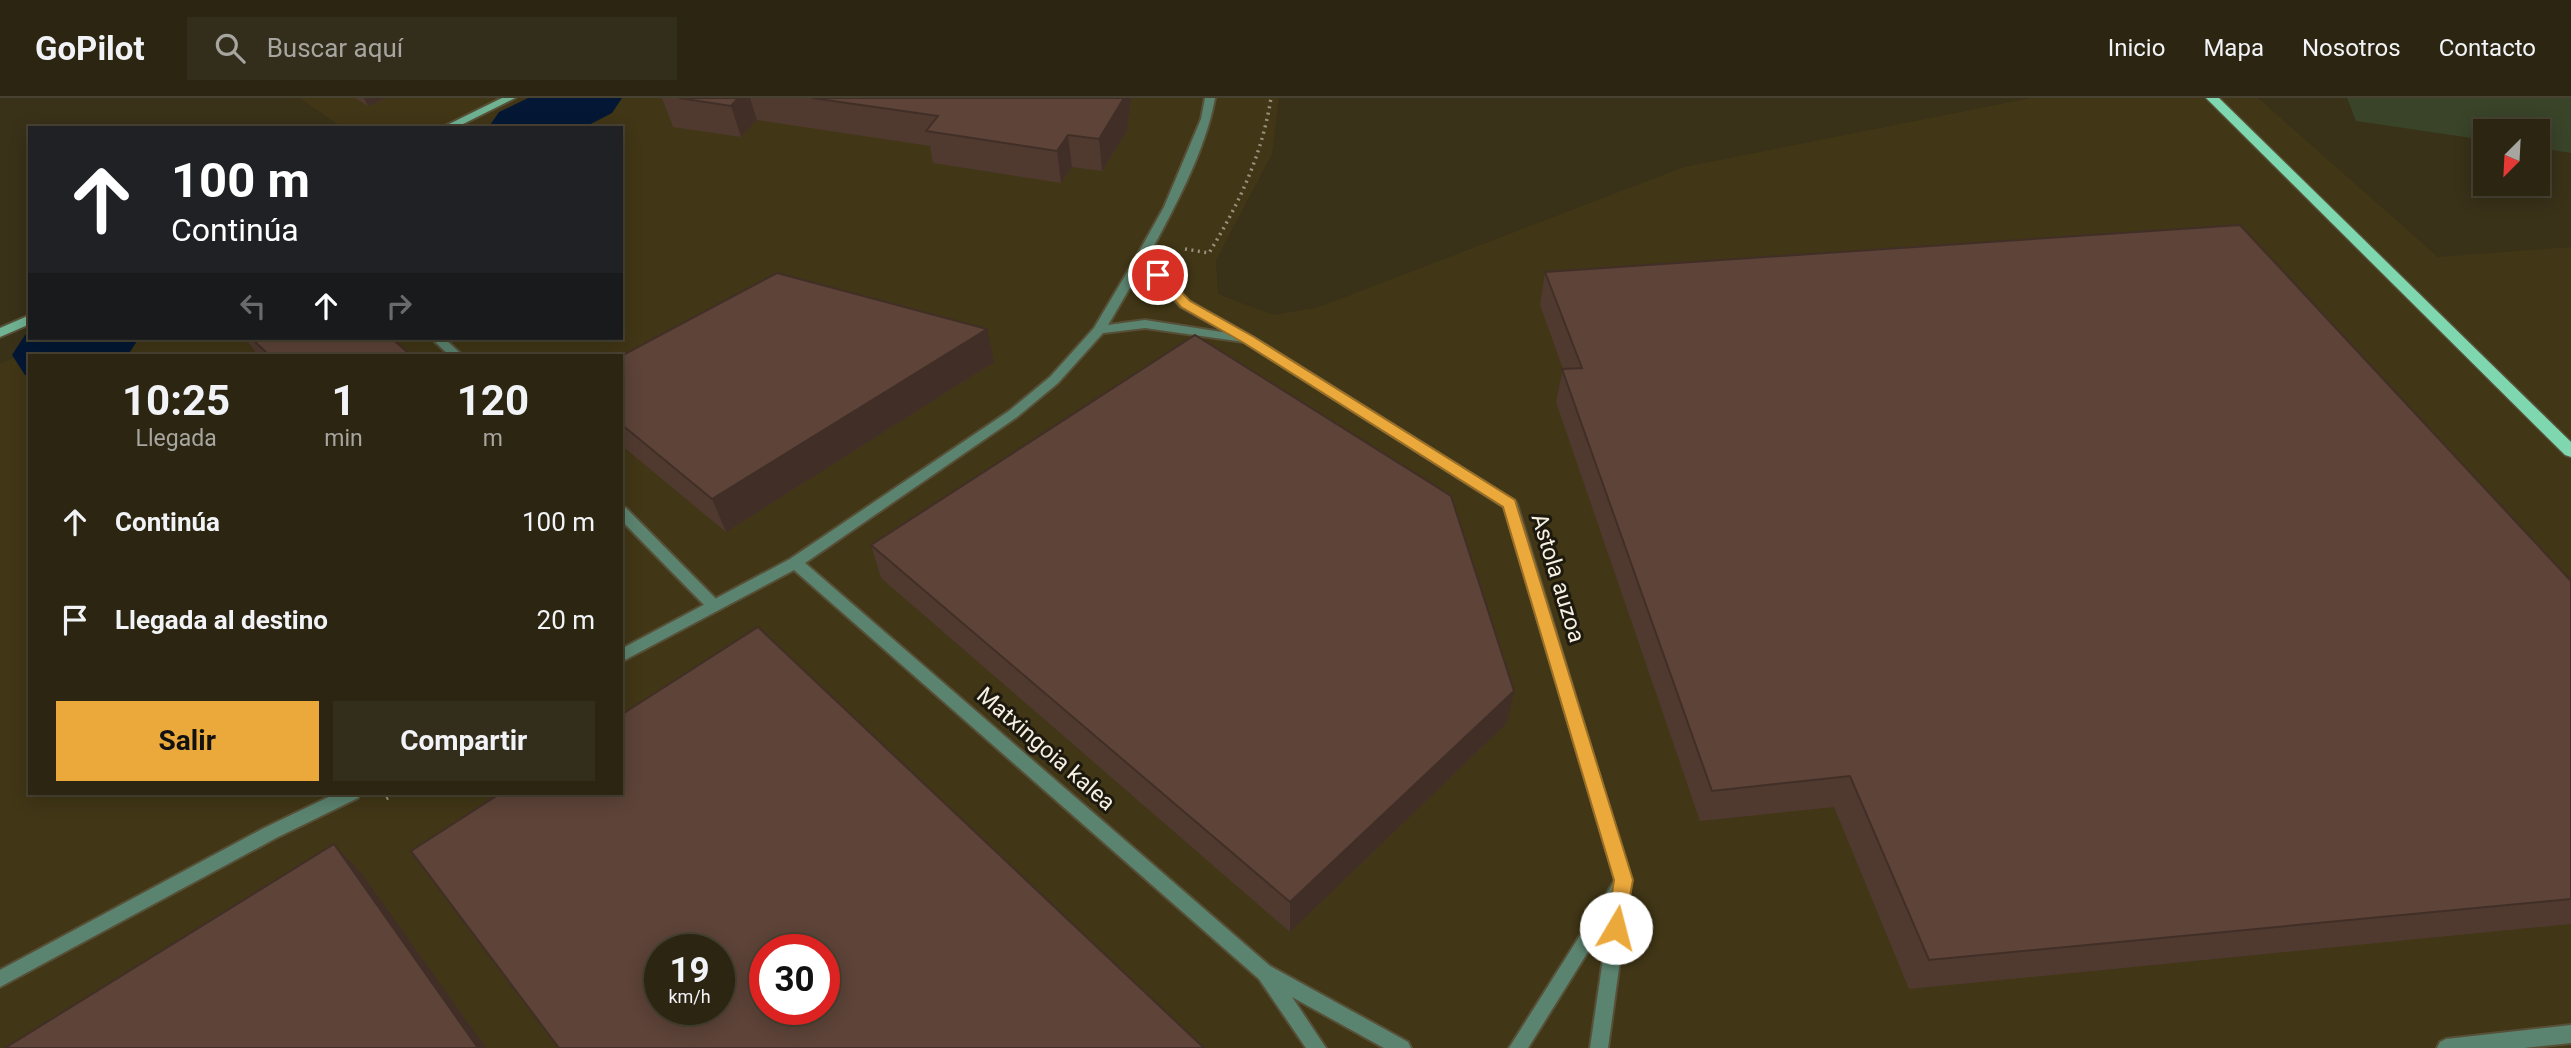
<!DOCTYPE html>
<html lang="es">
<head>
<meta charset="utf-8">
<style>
	:root { --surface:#2b2512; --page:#332d1b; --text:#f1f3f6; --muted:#a6a59f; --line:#474232; --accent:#eca93b }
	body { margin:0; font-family:Roboto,sans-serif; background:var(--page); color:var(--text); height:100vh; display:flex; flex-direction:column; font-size:26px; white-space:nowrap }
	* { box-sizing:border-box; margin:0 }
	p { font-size:23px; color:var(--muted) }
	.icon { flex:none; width:38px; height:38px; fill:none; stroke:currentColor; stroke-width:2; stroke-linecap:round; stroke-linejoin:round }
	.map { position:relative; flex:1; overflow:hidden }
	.panel { position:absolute; left:28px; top:256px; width:595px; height:441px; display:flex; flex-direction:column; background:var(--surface); border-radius:0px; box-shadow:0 4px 18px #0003,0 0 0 2px var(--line) }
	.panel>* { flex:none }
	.top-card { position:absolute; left:28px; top:28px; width:595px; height:214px; border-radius:0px; box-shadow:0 4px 18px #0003,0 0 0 2px var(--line); background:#202124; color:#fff; overflow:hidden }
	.needle { width:46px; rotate:204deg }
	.fabs { position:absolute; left:2473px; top:21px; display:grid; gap:14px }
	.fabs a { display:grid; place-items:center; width:77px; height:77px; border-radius:0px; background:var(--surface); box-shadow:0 4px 18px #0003,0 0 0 2px var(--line); font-size:35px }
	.speed { position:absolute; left:644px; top:836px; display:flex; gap:14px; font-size:35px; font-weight:700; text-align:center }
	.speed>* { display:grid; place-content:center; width:91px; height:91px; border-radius:50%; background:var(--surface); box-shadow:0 4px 18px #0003,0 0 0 2px var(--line); line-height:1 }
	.speed small { font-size:18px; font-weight:400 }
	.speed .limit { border:10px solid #d22; background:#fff; color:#111 }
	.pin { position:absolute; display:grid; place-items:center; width:60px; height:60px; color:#fff; margin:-30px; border:4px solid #fff; border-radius:50%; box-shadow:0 2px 7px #0007 }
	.me { position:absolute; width:77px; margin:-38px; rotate:8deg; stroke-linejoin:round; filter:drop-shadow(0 0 5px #0008) }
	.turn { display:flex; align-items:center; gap:24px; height:147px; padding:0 28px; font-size:32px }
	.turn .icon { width:91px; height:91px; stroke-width:2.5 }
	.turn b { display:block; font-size:49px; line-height:60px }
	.lanes { display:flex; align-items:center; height:66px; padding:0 28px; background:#0003; justify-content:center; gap:35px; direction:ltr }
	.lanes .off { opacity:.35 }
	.eta { display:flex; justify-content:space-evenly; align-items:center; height:119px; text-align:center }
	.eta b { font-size:42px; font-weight:700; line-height:49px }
	.cta { display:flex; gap:14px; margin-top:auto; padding:14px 28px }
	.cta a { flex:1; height:80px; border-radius:0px; background:var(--accent); color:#111; font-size:28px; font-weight:700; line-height:80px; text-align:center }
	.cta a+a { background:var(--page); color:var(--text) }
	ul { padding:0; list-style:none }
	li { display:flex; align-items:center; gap:21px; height:98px; padding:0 28px }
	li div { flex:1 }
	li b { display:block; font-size:26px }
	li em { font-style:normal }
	header { display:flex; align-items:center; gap:42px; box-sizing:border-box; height:98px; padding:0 35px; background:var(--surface); border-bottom:2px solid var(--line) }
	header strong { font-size:33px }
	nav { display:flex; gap:38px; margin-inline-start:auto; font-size:24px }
	.search { width:490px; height:63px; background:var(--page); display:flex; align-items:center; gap:18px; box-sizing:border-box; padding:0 24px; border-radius:0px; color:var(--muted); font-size:26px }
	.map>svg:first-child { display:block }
	.built { fill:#413616; fill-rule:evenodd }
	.green { fill:#394429 }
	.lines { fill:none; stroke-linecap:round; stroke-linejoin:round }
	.river { fill:#041835; fill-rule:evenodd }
	.lane-casing { stroke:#575038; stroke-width:4 }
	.street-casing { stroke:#575038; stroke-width:4 }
	.secondary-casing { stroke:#575038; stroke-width:4 }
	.primary-casing { stroke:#575038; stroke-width:3 }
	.path-far1 { stroke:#98917d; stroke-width:3.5; stroke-dasharray:2 4.5; stroke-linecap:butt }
	.path { stroke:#98917d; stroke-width:5; stroke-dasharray:2 6; stroke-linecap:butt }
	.lane { fill:#5b8470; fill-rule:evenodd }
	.street { fill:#5b8470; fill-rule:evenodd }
	.secondary { fill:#6fb393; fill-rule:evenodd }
	.primary { fill:#7ed7ae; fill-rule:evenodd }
	.wall { fill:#503a30 }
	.shaded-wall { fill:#412f27 }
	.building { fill:#5d4338; stroke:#412f27; stroke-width:2; fill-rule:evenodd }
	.route { fill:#eca93b; stroke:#996e26; stroke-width:2 }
	.labels { text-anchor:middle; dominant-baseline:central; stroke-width:6; stroke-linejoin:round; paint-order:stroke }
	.street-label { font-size:23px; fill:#f5f0e1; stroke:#1d190e }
</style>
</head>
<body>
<header>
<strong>GoPilot</strong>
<div class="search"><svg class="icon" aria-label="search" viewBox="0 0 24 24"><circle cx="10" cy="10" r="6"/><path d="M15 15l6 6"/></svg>Buscar aquí</div>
<nav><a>Inicio</a><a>Mapa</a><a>Nosotros</a><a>Contacto</a></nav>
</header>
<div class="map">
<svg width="2571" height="950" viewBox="0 0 2571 950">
	<rect width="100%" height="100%" fill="#393118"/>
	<path class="built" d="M300 0H1279L1272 56 1216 162 1218 196 1273 217 1319 209 1684 69 2031 0H2258L2438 159 2571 149V950H0V266L55 240H621V30H343ZM30 257H621V695H30ZM660 852H719V912H660ZM765 852H824V912H765Z"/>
	<path class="green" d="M2347 0H2571V55L2538 50V33H2485V42L2356 23Z"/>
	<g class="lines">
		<path class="river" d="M528 0H622L612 15 583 30H488L499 14Z
			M30 235V240H139L128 257H30V278L25 277 12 257 25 237Z"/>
		<g class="lane-casing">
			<path id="lane" d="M431 240H444L462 257H449Z
				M621 408 626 410 719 504 721 508 719 512H709L621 422Z"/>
		</g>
		<g class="street-casing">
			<path id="street" d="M1205 0H1215C1205 55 1173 112 1147 161L1189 203 1253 239 1515 403 1517 406 1631 782 1608 950H1590L1609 820 1528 950H1509L1615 782 1504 409 1244 244 1145 230 1103 235 1058 285 1017 319 805 465 1270 868 1408 944 1411 950H1384L1292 899 1326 950H1306L1259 881 794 472 621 564V551L790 461 1009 313 1050 279 1094 230 1135 161 1164 109 1201 21ZM1142 169 1181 209 1228 235 1145 222 1108 227Z
				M337 695H360L358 700 276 740 0 889V872L264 730Z
				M2571 927V945L2524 950H2437L2440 944 2446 941Z"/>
		</g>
		<g class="secondary-casing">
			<path id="secondary" d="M502 0H515L455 30H441Z
				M30 217V226L0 239V230Z"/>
		</g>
		<g class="primary-casing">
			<path id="primary" d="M2206 0H2219L2571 344V359L2565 357Z"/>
		</g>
		<path class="path-far1" d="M1185 151 1209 155C1239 106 1262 57 1271 0"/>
		<path class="path" d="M386 700 397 695"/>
		<use href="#lane" class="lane"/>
		<use href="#street" class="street"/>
		<use href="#secondary" class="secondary"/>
		<use href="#primary" class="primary"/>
	</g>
	<path class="wall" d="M355 0H387L368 8Z
		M662 0H1131L1127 33 1102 73 1072 69 1061 85 933 65 930 48 757 22 741 39 673 29Z
		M1545 174 2571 483V826L1909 891 1834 709 1700 723 1556 304 1563 271 1540 207Z
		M245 240H391L411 257H258Z
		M621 258 994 264 726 434 621 347Z
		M871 447 1507 625 1290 834 881 480Z"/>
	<path class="shaded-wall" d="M364 0H387L368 8Z
		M738 0H750L757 22 741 39 731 8Z
		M1124 0H1131L1127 33 1102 73 1099 41Z
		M1068 37 1072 69 1061 85 1057 53Z
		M987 231 994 264 726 434 712 401Z
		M1514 593 1507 625 1290 834V804Z
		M334 746 362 776 486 950H478Z"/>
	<path class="building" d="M679 0H738L731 8Z
		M812 0H1124L1099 41 1068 37 1057 53 926 33 938 18Z
		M2240 127 2571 483V801L1929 862 1850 678 1712 693 1562 271 1582 270 1545 174Z
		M777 175 987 231 712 401 621 326V258Z
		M1195 237 1451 398 1514 593 1290 804 871 447Z
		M251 240H391L411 257H269Z
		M758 529 1204 950H559L411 753 501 695H621V617ZM660 852H719V912H660ZM765 852H824V912H765Z
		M334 746 478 950H5Z"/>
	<path class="route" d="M1158 173 1163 175 1190 203 1254 239 1515 402 1633 782 1623 836 1616 839 1610 836 1607 830 1614 782 1503 409 1244 245 1181 209 1152 177Z"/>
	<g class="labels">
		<g class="street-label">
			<text transform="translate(1558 480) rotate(73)">Astola auzoa</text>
			<text transform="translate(1046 651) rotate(41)">Matxingoia kalea</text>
		</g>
	</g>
</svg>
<div class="fabs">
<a><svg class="needle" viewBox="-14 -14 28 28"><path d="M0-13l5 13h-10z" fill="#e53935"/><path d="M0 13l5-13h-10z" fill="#a6a59f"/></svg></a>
</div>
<div class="speed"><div>19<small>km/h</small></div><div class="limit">30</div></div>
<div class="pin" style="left:1158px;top:177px;background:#d93025"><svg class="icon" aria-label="arrive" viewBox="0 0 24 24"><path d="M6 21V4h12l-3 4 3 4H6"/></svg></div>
<svg class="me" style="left:1616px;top:830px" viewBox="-20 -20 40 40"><circle r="19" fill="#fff"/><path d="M0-13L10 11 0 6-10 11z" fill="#eca93b"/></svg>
<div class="top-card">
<div class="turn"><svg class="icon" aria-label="ahead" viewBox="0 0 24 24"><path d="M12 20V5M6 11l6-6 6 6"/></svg><div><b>100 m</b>Continúa</div></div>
<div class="lanes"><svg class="icon off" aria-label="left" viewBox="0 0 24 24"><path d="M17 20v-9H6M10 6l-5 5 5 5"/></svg><svg class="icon" aria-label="ahead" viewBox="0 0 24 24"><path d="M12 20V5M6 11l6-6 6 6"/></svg><svg class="icon off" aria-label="right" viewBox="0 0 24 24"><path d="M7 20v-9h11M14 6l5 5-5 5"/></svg></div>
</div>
<section class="panel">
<div class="eta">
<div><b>10:25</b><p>Llegada</p></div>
<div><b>1</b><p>min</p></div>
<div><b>120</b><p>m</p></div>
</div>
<ul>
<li><svg class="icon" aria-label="ahead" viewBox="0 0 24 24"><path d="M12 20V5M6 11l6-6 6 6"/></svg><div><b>Continúa</b></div><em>100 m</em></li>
<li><svg class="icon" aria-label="arrive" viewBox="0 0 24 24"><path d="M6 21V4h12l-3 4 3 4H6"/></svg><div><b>Llegada al destino</b></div><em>20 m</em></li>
</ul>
<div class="cta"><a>Salir</a><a>Compartir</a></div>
</section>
</div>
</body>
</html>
